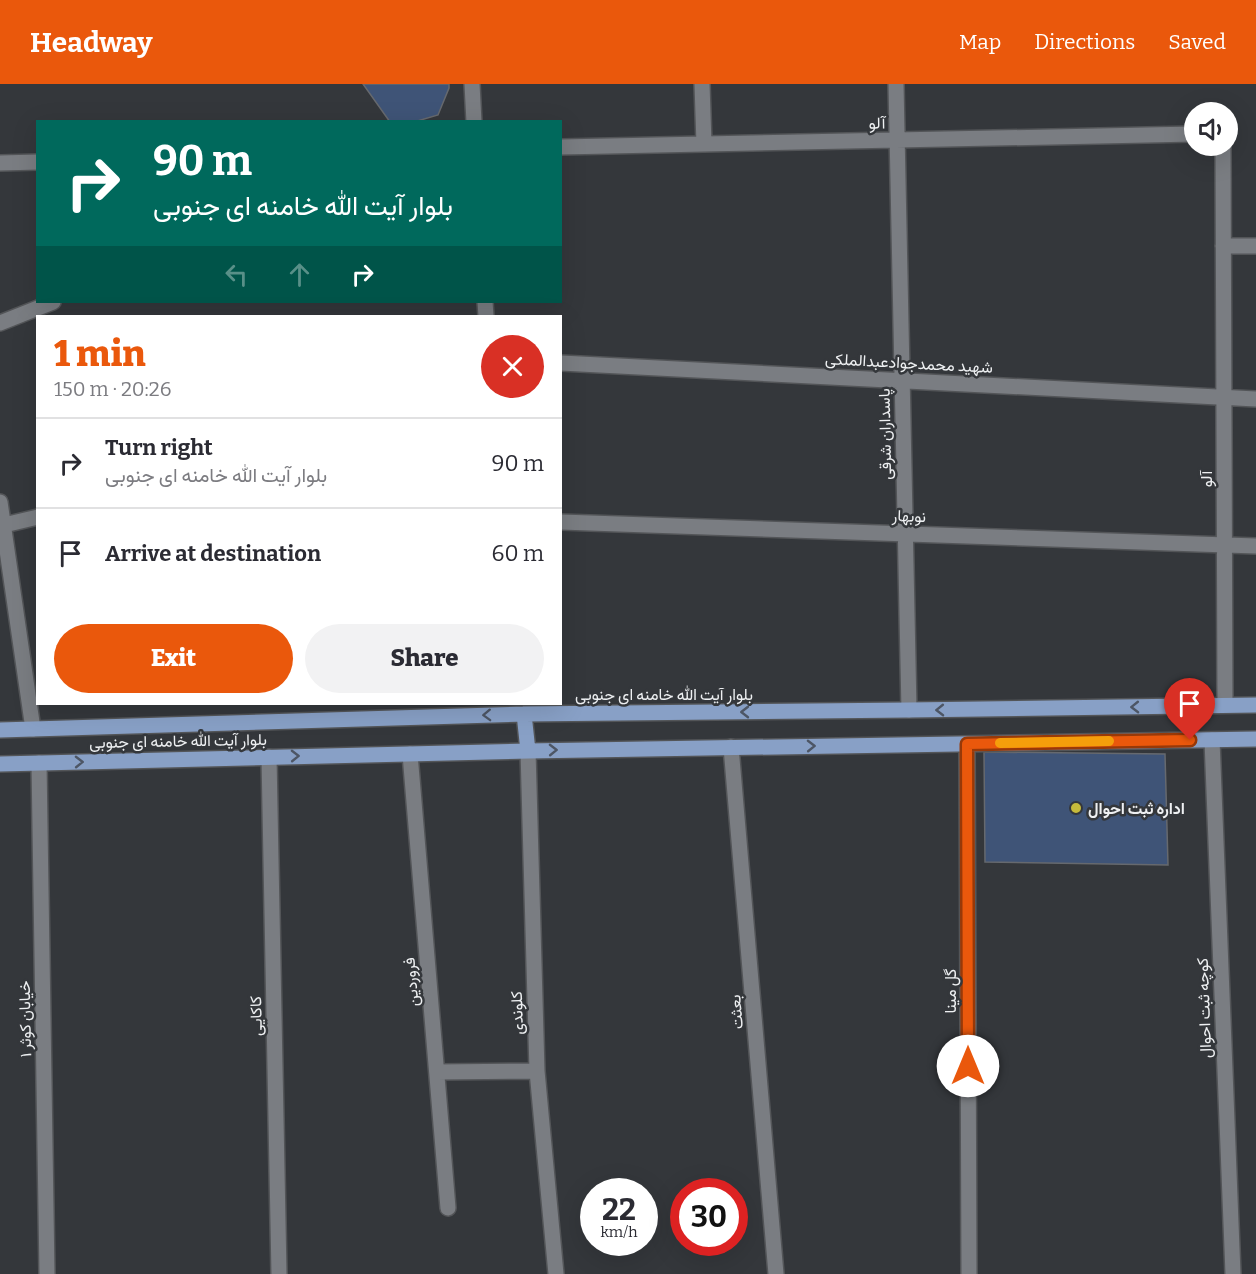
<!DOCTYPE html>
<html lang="en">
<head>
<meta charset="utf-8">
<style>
	:root { --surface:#fff; --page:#f2f2f3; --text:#2b2b33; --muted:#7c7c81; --line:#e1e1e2; --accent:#ea580c }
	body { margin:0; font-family:Bitter,Vazirmatn,serif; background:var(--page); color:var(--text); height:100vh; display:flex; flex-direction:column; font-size:22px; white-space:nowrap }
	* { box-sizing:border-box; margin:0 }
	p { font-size:20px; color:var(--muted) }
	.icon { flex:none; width:33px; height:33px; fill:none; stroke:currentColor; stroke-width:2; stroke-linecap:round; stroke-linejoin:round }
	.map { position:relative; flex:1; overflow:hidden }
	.drawer { position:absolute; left:36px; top:231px; width:526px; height:390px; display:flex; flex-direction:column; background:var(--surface); border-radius:0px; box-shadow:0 6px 24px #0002 }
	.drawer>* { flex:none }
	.banner { position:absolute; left:36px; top:36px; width:526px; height:183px; border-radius:0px; box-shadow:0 6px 24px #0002; background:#00695c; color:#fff; overflow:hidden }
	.controls { position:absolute; left:1184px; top:18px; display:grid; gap:12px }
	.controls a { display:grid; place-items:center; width:54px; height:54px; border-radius:50%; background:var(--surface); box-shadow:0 6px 24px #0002; font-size:30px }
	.speed { position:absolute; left:580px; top:1094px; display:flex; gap:12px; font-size:30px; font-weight:700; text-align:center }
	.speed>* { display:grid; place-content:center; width:78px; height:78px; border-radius:50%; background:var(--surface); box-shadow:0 6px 24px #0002; line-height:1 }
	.speed small { font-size:15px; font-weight:400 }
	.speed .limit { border:9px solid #d22; background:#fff; color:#111 }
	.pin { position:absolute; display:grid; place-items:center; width:51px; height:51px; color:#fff; margin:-62px -26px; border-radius:50% 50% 50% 0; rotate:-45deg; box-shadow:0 0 6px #0007 }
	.pin .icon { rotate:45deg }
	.me { position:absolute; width:66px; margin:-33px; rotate:0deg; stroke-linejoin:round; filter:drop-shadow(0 0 4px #0008) }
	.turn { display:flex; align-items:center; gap:21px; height:126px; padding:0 18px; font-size:27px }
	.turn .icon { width:78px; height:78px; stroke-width:2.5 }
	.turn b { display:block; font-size:42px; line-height:51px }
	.lanes { display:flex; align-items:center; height:57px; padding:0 18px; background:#0003; justify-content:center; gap:30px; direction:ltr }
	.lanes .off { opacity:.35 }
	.round { display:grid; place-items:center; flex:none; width:63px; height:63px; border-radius:32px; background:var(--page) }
	.overview { display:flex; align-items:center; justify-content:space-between; height:102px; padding:0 18px }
	h1 { font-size:36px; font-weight:800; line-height:45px; color:var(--accent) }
	.cta { display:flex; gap:12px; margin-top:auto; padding:12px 18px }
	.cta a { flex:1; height:69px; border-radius:36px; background:var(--accent); color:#fff; font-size:24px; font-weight:800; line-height:69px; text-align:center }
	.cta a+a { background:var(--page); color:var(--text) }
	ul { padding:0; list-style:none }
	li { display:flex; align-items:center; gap:18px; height:90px; padding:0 18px; border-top:2px solid var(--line) }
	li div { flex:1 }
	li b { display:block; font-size:22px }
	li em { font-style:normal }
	header { display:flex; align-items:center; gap:36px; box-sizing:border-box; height:84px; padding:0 30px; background:var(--accent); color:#fff }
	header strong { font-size:28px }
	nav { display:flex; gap:33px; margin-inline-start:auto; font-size:21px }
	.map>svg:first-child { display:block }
	.building { fill:#3f5477; stroke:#66696e; stroke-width:1.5 }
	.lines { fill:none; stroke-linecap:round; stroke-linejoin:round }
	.minor-casing { stroke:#535558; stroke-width:18 }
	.major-casing { stroke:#535558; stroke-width:18 }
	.minor { stroke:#7a7d82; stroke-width:15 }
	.major { stroke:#88a0c6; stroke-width:15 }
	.oneway { stroke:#4d5665 }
	.route-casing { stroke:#983908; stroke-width:15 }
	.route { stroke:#ea580c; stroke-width:10 }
	.slow { stroke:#f59e0b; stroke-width:10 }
	.poi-dot { fill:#c7bb3b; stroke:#34373b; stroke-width:2 }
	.labels { text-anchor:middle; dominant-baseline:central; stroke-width:5; stroke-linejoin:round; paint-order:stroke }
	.street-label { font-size:16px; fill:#eef0f2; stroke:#34373b }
	.poi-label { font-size:16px; font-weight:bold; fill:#eef0f2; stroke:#34373b; text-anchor:start }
</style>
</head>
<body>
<header>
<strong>Headway</strong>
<nav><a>Map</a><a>Directions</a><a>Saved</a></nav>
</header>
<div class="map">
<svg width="1256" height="1190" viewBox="0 0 1256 1190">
	<rect width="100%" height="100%" fill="#34373b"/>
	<path class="building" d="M363 0H449V4L438 31 414 38H390Z
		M984 668 1165 670 1168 781 985 778Z"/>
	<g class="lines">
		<g class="minor-casing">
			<path id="minor" d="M472 0 474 38
				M702 0 704 60
				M896 0 909 626
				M1223 62 1225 621
				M561 63 1194 50
				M0 79 38 78
				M1223 162H1256
				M485 218 486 232
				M0 239 53 218
				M561 279 1256 315
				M0 418 33 645
				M561 438 1256 462
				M0 442 38 433
				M1212 656 1233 1190
				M967 660 969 1190
				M731 663 776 1190
				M528 667 537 987 556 1190
				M410 670 448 1124
				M269 673 279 1190
				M39 679 47 1190
				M437 988 537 987"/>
		</g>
		<g class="major-casing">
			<path id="major" d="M524 630 528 667
				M0 646 524 630 909 626 1256 621
				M0 680 528 667 1256 655"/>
		</g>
		<use href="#minor" class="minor"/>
		<use href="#major" class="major"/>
	</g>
	<defs><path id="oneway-chevron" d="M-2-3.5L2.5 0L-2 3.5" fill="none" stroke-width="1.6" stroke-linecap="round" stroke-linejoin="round" transform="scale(1.5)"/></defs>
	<g class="oneway">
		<use href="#oneway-chevron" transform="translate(1135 623) rotate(179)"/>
		<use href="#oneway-chevron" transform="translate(940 626) rotate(179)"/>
		<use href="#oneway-chevron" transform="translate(745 628) rotate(180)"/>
		<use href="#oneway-chevron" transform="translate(487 631) rotate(178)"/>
		<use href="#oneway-chevron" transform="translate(811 662) rotate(-1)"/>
		<use href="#oneway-chevron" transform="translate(553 666) rotate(-1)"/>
		<use href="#oneway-chevron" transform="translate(295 672) rotate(-1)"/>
		<use href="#oneway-chevron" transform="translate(79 678) rotate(-1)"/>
	</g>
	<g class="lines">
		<g class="route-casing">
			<path id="route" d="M968 982 967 660 1190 656"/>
		</g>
		<use href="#route" class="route"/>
		<path class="slow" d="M1000 659 1109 657"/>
	</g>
	<circle class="poi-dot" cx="1076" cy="724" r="6"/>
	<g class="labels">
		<g class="street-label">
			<text transform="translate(877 39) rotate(-1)">آلو</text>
			<text transform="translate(909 279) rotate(3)">شهید محمدجوادعبدالملکی</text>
			<text transform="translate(885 350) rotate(-91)">پاسداران شرقی</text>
			<text transform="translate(1206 395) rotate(-90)">آلو</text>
			<text transform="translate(909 432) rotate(2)">نوبهار</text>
			<text x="664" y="610">بلوار آیت الله خامنه ای جنوبی</text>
			<text transform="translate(178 657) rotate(-1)">بلوار آیت الله خامنه ای جنوبی</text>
			<text transform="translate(411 898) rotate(-95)">فروردین</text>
			<text transform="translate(950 907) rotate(-90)">گل مینا</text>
			<text transform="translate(1204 924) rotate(-92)">کوچه ثبت احوال</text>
			<text transform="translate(736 928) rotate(-95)">بعثت</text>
			<text transform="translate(517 929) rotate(-92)">کلوندی</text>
			<text transform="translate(256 932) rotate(-91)">کاکایی</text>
			<text transform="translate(25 935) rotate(-91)">خیابان کوثر ۱</text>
		</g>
		<g class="poi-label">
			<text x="1088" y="724">اداره ثبت احوال</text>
		</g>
	</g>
</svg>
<div class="controls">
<a><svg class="icon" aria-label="sound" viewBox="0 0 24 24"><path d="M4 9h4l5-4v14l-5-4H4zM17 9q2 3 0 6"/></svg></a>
</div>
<div class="speed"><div>22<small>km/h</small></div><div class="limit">30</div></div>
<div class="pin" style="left:1190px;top:656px;background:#d93025"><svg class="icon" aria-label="arrive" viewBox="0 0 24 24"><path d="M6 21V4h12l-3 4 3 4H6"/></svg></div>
<svg class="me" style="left:968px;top:982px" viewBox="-20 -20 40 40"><circle r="19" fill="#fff"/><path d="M0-13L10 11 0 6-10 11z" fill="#ea580c"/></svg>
<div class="banner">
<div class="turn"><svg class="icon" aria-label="right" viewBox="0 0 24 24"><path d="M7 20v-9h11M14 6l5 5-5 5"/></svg><div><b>90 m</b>بلوار آیت الله خامنه ای جنوبی</div></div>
<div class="lanes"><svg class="icon off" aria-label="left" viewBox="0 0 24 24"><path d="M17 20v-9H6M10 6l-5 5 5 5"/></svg><svg class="icon off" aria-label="ahead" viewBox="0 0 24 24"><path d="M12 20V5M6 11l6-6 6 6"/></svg><svg class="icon" aria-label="right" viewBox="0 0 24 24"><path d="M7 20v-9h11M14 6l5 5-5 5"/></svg></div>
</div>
<section class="drawer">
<div class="overview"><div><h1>1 min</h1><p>150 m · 20:26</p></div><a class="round" style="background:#d93025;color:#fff"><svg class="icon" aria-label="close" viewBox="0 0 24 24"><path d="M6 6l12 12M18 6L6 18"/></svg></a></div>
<ul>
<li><svg class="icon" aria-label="right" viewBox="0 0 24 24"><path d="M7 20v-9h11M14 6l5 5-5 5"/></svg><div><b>Turn right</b><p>بلوار آیت الله خامنه ای جنوبی</p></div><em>90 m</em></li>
<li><svg class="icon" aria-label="arrive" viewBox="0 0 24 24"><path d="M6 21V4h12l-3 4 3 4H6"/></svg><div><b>Arrive at destination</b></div><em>60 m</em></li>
</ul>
<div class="cta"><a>Exit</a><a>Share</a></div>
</section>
</div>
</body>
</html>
